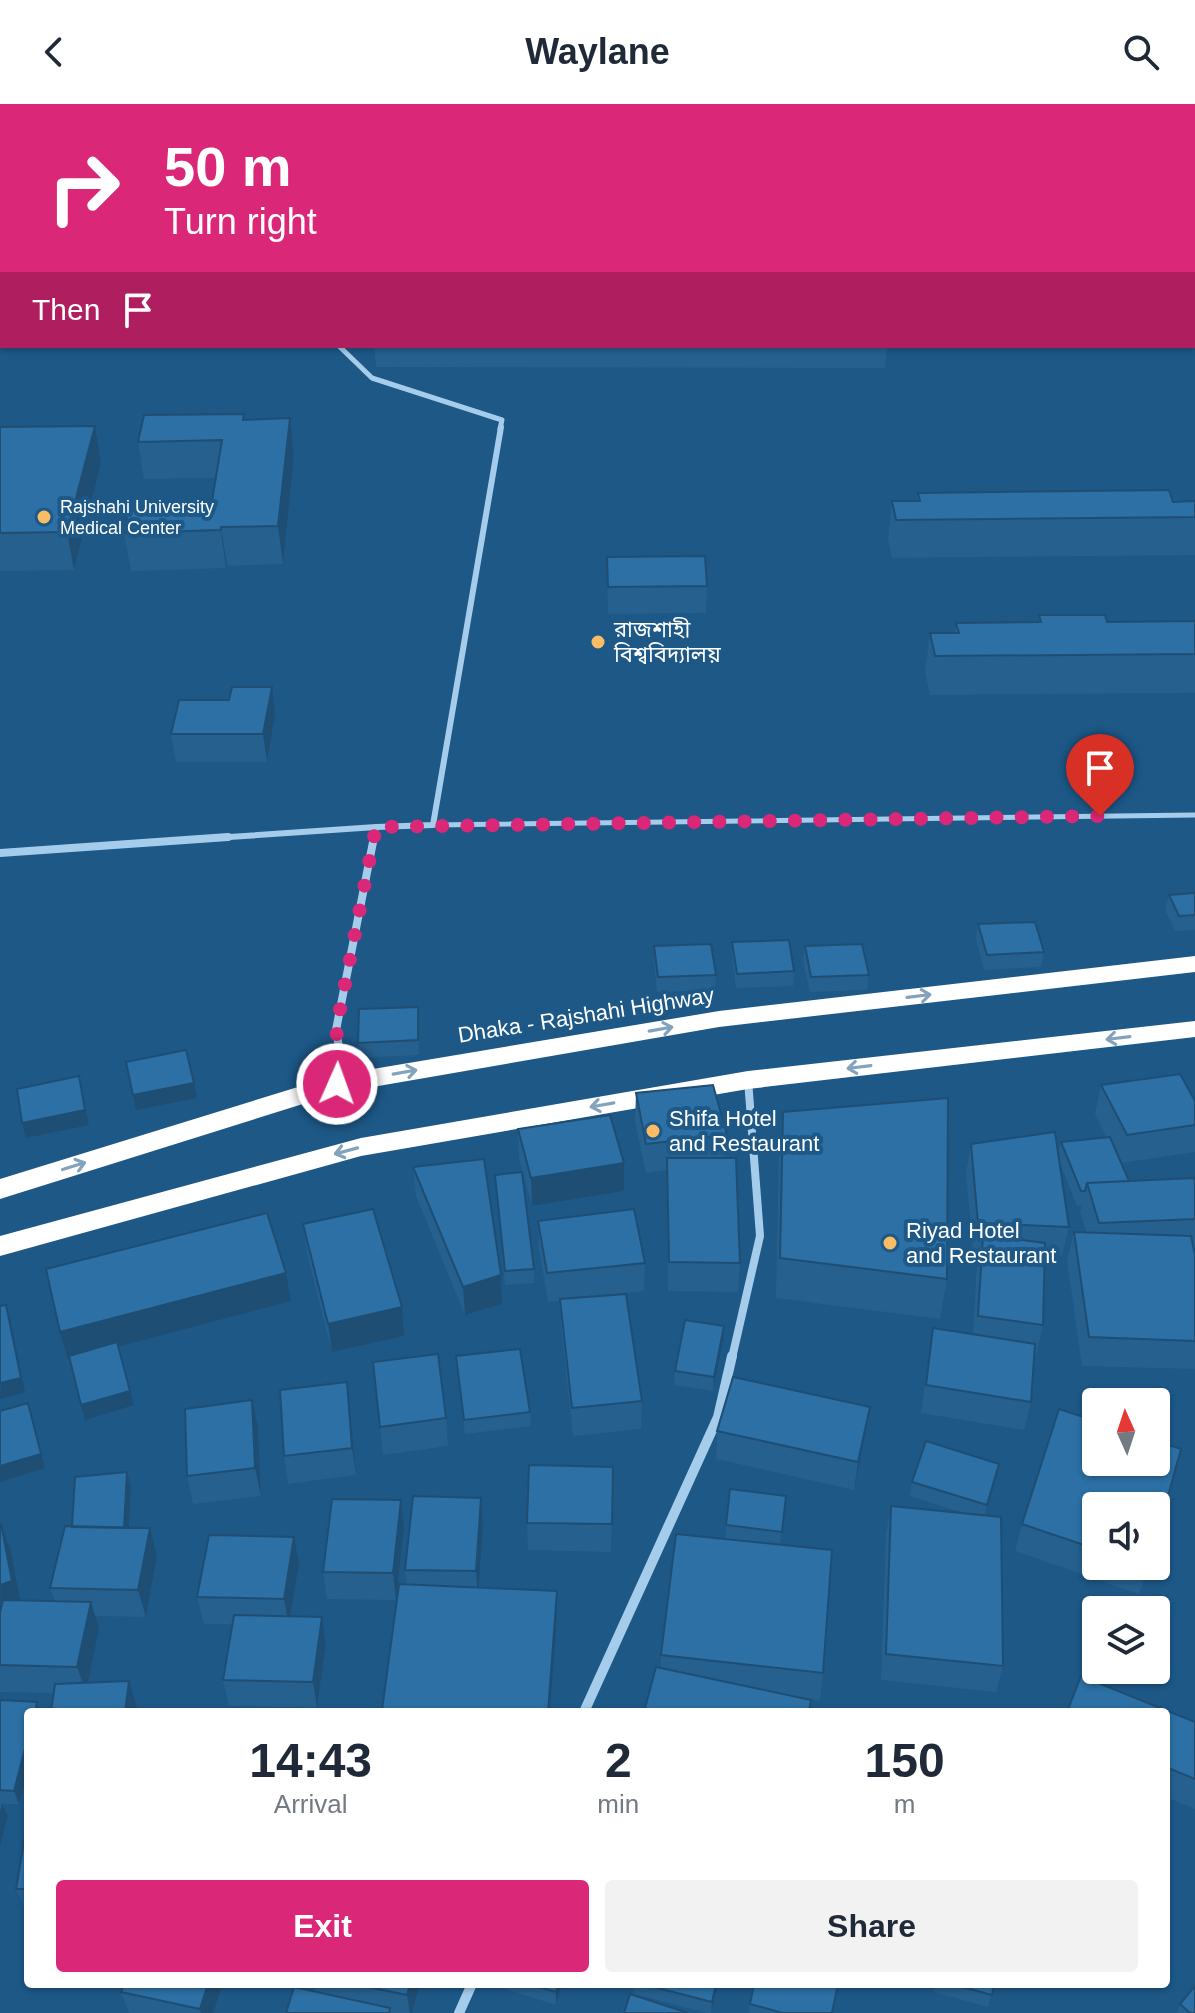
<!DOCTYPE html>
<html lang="en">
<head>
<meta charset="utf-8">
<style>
	:root { --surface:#fff; --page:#f2f2f3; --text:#1f2937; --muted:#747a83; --accent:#db2777 }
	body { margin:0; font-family:Helvetica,"Noto Sans Bengali",sans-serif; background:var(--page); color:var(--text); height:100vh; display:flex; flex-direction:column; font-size:30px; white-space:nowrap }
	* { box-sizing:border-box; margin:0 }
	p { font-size:26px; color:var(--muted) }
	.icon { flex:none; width:44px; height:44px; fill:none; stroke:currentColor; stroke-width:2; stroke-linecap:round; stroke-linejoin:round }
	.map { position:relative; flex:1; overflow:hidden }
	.details { position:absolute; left:24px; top:1604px; width:1146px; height:280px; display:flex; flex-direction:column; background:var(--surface); border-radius:8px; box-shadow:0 2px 6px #0004 }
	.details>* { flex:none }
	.guide { position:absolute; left:0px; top:0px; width:1196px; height:244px; box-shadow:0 2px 6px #0004; background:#db2777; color:#fff; overflow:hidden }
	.needle { width:52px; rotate:357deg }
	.controls { position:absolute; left:1082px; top:1284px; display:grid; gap:16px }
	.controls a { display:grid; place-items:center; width:88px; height:88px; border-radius:8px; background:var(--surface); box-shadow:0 2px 6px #0004; font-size:40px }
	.pin { position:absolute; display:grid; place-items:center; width:68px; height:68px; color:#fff; margin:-82px -34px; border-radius:50% 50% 50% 0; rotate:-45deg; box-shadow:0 0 8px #0007 }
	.pin .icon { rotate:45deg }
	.me { position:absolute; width:88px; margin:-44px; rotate:2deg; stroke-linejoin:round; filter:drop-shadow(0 0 6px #0008) }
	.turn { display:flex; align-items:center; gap:28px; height:168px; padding:0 32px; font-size:36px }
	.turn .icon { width:104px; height:104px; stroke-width:2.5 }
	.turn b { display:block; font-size:56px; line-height:68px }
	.then { display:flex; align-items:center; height:76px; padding:0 32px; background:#0003; gap:16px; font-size:30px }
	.eta { display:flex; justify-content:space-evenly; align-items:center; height:136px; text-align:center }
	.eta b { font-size:48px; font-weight:700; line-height:56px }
	.action { display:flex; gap:16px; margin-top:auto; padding:16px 32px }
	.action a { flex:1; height:92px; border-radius:8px; background:var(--accent); color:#fff; font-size:32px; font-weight:700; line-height:92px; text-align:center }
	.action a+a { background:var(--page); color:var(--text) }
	header { display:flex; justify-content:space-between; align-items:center; height:104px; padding:0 32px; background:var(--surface); font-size:36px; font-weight:700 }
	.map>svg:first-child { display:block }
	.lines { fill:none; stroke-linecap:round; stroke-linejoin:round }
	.lane { stroke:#a5cdeb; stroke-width:5 }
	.street-far3 { stroke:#a5cdeb; stroke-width:5 }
	.street-far2 { stroke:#a5cdeb; stroke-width:6 }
	.street-far1 { stroke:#a5cdeb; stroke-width:8 }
	.street { stroke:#a5cdeb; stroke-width:10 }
	.highway { fill:#fff; fill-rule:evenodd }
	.wall { fill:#26608e }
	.shaded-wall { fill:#1f4e74 }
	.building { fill:#2c70a5; stroke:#1f4e74; stroke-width:2 }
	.oneway { stroke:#83a3bd }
	.route { stroke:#db2777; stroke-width:14; stroke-dasharray:0 25.2 }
	.poi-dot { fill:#fbbd63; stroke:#1d5887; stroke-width:3 }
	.labels { text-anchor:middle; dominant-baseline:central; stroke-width:8; stroke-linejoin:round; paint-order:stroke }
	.far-poi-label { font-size:18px; fill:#fff; stroke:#1d5887; text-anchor:start }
	.poi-label { font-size:22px; fill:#fff; stroke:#1d5887; text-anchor:start }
	.street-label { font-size:22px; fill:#fff; stroke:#1d5887 }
</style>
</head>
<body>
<header><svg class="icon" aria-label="back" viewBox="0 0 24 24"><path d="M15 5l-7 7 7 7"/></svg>Waylane<svg class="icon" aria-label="search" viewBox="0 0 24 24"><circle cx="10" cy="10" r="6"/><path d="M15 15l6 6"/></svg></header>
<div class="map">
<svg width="1195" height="1909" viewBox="0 0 1195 1909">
	<rect width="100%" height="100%" fill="#1d5887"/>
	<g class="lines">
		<path class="lane" d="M433 721 1195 711"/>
		<path class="street-far3" d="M339 242 372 274 502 316 500 325"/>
		<path class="street-far2" d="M376 723 433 721 501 323
			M199 735 376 723 374 735"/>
		<path class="street-far1" d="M0 749 228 733
			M337 980 340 949 336 926 374 733
			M732 1254 760 1132 748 976"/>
		<path class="street" d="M584 1608 718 1313 732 1252
			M459 1909 472 1880"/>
		<path class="highway" d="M1195 852V868L719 923 338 989 0 1095V1075L337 971 719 907Z
			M1195 917V933L748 985 361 1052 0 1152V1132L361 1034 748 967Z"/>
	</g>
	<path class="wall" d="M1021 0H1195V95L1194 2H1022Z
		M374 242H887L885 264 376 263Z
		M244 310 245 316 290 314 294 352 283 460 227 462 226 464 131 467 124 429 212 397 216 374 144 375 138 338Z
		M95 322 101 359 74 466 0 467V323Z
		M918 389 1195 397V451L892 454 888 435 892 397H917Z
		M607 453 707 482 706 509 608 510Z
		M1039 511 1107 518 1195 517V589L930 591 925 568 930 529H955L956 519 1038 518Z
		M275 611 267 658H176L171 630Z
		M1195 789V826L1175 827 1165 806 1169 791Z
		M978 820 1044 848 1041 863 984 866 976 835Z
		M732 838 794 867 793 882 736 884 732 853Z
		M654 842 716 871 715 886 657 888 654 857Z
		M805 842 869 871 867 886 810 888 803 857Z
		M418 903 419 951 360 954 358 939Z
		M1101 981 1195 997V1048L1121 1059 1129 1077 1195 1078V1144H1194L1195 1151V1265L1082 1262 1067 1156 1074 1128H1086L1080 1107 1082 1101 1077 1102 1059 1056 1069 1123 1062 1151 1045 1150 1043 1221 1037 1249H1034L1031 1298 1024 1326 921 1309 933 1224 973 1230 977 1159 979 1148 973 1147 966 1069 971 1040 1058 1051 1061 1038 1106 1033 1095 1010Z
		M636 989 727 1031 725 1054 740 1159 738 1188 668 1187 667 1066 646 1069 635 1018Z
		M783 1008 947 1175 940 1215 776 1194 779 1048Z
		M518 1025 624 1087 532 1102 519 1054Z
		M413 1063 502 1200 465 1211 416 1092Z
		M495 1071 534 1165V1179L505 1181Z
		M538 1117 645 1159 644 1187 615 1190 642 1297 641 1325 573 1332 561 1223 560 1197 548 1198 539 1145Z
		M303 1120 404 1232 332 1248 307 1149Z
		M723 1237 713 1287 674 1281 675 1267Z
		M456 1252 530 1308 531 1322 465 1330Z
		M373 1258 446 1314 448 1342 383 1351Z
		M350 1306 356 1371 288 1380 284 1352Z
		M258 1324 261 1392 193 1400 187 1372Z
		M717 1327 865 1331 854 1386 716 1355Z
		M613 1363 611 1448 528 1446 527 1419Z
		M127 1368 131 1382 129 1424 157 1452 146 1513 95 1512 99 1525 88 1579 137 1603 53 1589 0 1588V1420H1L11 1447 21 1496 55 1497 50 1484 72 1423Z
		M996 1374 985 1412 1003 1562 996 1588 881 1576 886 1430 891 1402 966 1410 910 1392 912 1378Z
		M730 1385 786 1392 780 1441 823 1569 820 1596 795 1593 661 1564V1551L725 1435Z
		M481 1394 483 1421 479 1484 557 1514 550 1608H382L407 1480 405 1466Z
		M401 1396 404 1424 396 1496 327 1495 323 1468Z
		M1096 1402V1462H1148L1139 1490 1015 1447 1022 1420Z
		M299 1460 291 1512 322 1513 326 1540 317 1604 229 1602 223 1576 232 1520H204L197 1493Z
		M0 1596 37 1598 41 1608H28V1666L19 1700H3L8 1712 0 1742Z
		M1166 1608 1195 1618V1705L1166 1693Z
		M28 1714V1810H27L16 1785Z
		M124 1880H223L213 1909H129L121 1888Z
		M314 1880H420L412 1909H286L315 1888Z
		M490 1880H562L556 1901Z
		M634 1880H718L711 1909H707L634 1890Z
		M935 1880H994L988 1903 934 1888Z
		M750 1900 832 1909H749Z
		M1180 1900 1195 1909H1176Z"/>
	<path class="shaded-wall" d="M290 314 294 352 283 460 278 422Z
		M95 322 101 359 74 466 67 428Z
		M221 423 227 462 226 464 221 426Z
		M272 583 275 611 267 658 263 630Z
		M79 972 89 1021 26 1034 22 1019Z
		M194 979 197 994 136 1006 133 991Z
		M624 1059V1087L532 1102 531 1074Z
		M286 1169 291 1197 68 1256 60 1228Z
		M501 1171 502 1200 465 1211 463 1183Z
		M6 1201 10 1215 25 1288 0 1295Z
		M402 1203 404 1232 332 1248 328 1220Z
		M724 1222 723 1237 713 1287 714 1273Z
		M347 1278 350 1306 356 1371 352 1344Z
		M130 1287 134 1301 85 1316 81 1301Z
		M252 1296 258 1324 261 1392 255 1364Z
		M28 1299 45 1364 0 1378V1362Z
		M870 1303 865 1331 854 1386 858 1358Z
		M999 1360 996 1374 984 1415 987 1401Z
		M127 1368 131 1382 128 1440 124 1426Z
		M481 1394 483 1421 478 1494 476 1467Z
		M401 1396 404 1424 396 1496 393 1469Z
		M1 1420 11 1447 22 1504 0 1510Z
		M150 1424 157 1452 146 1513 138 1486Z
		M294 1433 299 1460 289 1522 284 1495Z
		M557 1487V1514L550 1608H548Z
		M91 1498 99 1525 86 1589 77 1563Z
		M322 1513 326 1540 317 1604 313 1578Z
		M129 1577 137 1603V1608H125Z
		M37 1598 41 1608H35Z
		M28 1633V1666L19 1700 14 1687Z
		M2 1699 8 1712 0 1742V1708Z
		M208 1880H223L213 1909H201L200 1905Z
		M410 1880H420L412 1909H410L407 1891Z
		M558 1880H562L556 1901V1888Z
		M716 1880H718L711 1909 712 1898Z"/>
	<path class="building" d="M1037 0H1195V61L1194 2H1038Z
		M244 310 243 316 290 314 278 422 221 423V426L124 429 129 400 212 397 222 336 138 338 144 311Z
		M95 322 67 428 0 429V323Z
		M1169 386 1173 398 1195 397V413L896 416 892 397H920L918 389Z
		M705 452 707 482 608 483 607 453Z
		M1039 511H1105L1107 518 1195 517V550L935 552 930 529H959L956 519 1041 518Z
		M232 583H272L263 630H171L179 596H229Z
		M1195 789V811L1179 812 1169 791Z
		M1035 818 1044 848 987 851 978 820Z
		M789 836 794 867 737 870 732 838Z
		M711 840 716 871 658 873 654 842Z
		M862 840 869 871 811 873 805 842Z
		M418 903V936L358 939 359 905Z
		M186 946 194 979 133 991 126 958Z
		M1180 970 1195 997V1021L1127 1031 1101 981Z
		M79 972 85 1006 22 1019 17 985Z
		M713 981 727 1031 646 1040 636 989Z
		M948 994 947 1175 780 1154 783 1008Z
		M610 1011 624 1059 531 1074 518 1025Z
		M1055 1028 1069 1123 978 1119 971 1040Z
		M1110 1033 1129 1077 1087 1079 1085 1087H1081L1061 1038Z
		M667 1054H736L740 1159 669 1158Z
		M484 1055 501 1171 463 1183 413 1063Z
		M522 1068 534 1165 505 1167 495 1071Z
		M1194 1074 1195 1078V1115L1099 1119 1087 1079Z
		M373 1105 402 1203 328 1220 303 1120Z
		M634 1105 645 1159 547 1169 538 1117Z
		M267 1109 286 1169 60 1228 46 1165Z
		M1074 1128 1191 1132 1195 1151V1237L1089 1233Z
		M983 1131 1045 1139 1043 1221 978 1212Z
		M626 1190 642 1297 572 1304 560 1195Z
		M6 1201 21 1274 0 1279V1202Z
		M685 1216 724 1222 714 1273 675 1267Z
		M933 1224 1035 1240 1031 1298 926 1281Z
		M117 1238 130 1287 81 1301 69 1252Z
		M520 1245 530 1308 464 1316 456 1252Z
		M438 1250 446 1314 380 1323 373 1258Z
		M733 1273 870 1303 858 1358 717 1327Z
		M347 1278 352 1344 284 1352 280 1286Z
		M252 1296 255 1364 187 1372 185 1305Z
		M28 1299 41 1350 0 1362V1307Z
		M1059 1305 1096 1317V1358H1156V1337L1181 1345 1156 1435V1402H1096V1445L1022 1420Z
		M926 1337 999 1360 987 1401 912 1378Z
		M529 1361 613 1363 612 1420 527 1419Z
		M127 1368 124 1424 72 1423 75 1373Z
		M730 1385 786 1392 782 1428 726 1421Z
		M413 1392 481 1394 476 1467 405 1466Z
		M332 1395 401 1396 393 1469 323 1468Z
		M891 1402 1001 1413 1003 1562 886 1550Z
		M0 1420H1L12 1477 0 1481Z
		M65 1422 150 1424 138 1486 50 1484Z
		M676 1430 832 1446 823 1569 661 1551Z
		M209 1431 294 1433 284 1495 197 1493Z
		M399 1480 557 1487 548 1608H416L382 1606Z
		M3 1496 91 1498 77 1563 0 1561V1509Z
		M234 1511 322 1513 313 1578 223 1576Z
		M656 1563 811 1596 809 1608H644Z
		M1081 1572 1195 1618V1675L1166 1663V1608H1067Z
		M129 1577 125 1608H51L55 1580Z
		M0 1596 37 1598 35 1608H28V1633L14 1687 0 1686Z
		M28 1714V1785H16Z
		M124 1880H208L200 1905 121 1888Z
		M355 1880H410L407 1891Z
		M528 1880H558L556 1888Z
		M642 1880H716L712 1898Z
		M754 1880H838L832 1909H783L750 1900Z
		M952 1880H994L992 1891Z
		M1195 1882V1909H1190L1180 1900Z
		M294 1883 390 1904 389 1909H286Z
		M630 1890 688 1909H624Z"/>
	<defs><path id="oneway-shaft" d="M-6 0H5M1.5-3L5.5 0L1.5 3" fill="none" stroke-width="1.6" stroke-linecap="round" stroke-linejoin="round" transform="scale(2)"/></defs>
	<g class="oneway">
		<use href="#oneway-shaft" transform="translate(919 892) rotate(-7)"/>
		<use href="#oneway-shaft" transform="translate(661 925) rotate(-10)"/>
		<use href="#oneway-shaft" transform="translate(1118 934) rotate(173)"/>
		<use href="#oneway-shaft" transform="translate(859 963) rotate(173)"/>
		<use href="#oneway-shaft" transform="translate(405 968) rotate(-10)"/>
		<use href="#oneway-shaft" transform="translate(602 1001) rotate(170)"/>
		<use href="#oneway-shaft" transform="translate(346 1047) rotate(165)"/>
		<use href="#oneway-shaft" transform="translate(74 1062) rotate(-17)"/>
	</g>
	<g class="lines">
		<path class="route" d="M337 980 340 949 336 926 376 723 1100 712"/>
	</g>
	<g class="poi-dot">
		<circle cx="44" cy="413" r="8"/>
		<circle cx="598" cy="538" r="8"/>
		<circle cx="653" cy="1027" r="8"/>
		<circle cx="890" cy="1139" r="8"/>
	</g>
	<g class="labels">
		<g class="far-poi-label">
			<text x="60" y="403">Rajshahi University<tspan x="60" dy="21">Medical Center</tspan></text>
		</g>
		<g class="poi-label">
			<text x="614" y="525">রাজশাহী<tspan x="614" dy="25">বিশ্ববিদ্যালয়</tspan></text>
			<text x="669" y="1014">Shifa Hotel<tspan x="669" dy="25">and Restaurant</tspan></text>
			<text x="906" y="1126">Riyad Hotel<tspan x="906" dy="25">and Restaurant</tspan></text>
		</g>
		<g class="street-label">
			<text transform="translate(586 911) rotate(-9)">Dhaka - Rajshahi Highway</text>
		</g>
	</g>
</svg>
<div class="controls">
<a><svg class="needle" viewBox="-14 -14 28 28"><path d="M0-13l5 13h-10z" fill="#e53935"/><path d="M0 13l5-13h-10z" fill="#747a83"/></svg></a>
<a><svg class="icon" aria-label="sound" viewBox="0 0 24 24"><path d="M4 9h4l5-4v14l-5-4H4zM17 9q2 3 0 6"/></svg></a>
<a><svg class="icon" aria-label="layers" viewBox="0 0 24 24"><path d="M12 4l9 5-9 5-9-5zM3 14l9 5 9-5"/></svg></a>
</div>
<div class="pin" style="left:1100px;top:712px;background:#d93025"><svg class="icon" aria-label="arrive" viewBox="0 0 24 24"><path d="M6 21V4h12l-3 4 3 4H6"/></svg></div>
<svg class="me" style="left:337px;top:980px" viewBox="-20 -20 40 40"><circle r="17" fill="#db2777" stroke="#fff" stroke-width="3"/><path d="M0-11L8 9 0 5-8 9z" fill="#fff"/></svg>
<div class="guide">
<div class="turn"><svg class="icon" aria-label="right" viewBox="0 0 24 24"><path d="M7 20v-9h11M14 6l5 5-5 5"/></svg><div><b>50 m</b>Turn right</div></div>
<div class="then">Then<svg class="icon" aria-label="arrive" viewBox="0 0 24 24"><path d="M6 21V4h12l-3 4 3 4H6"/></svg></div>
</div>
<section class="details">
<div class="eta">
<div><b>14:43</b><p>Arrival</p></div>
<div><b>2</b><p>min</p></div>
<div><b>150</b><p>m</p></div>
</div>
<div class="action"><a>Exit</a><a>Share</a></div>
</section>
</div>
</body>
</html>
